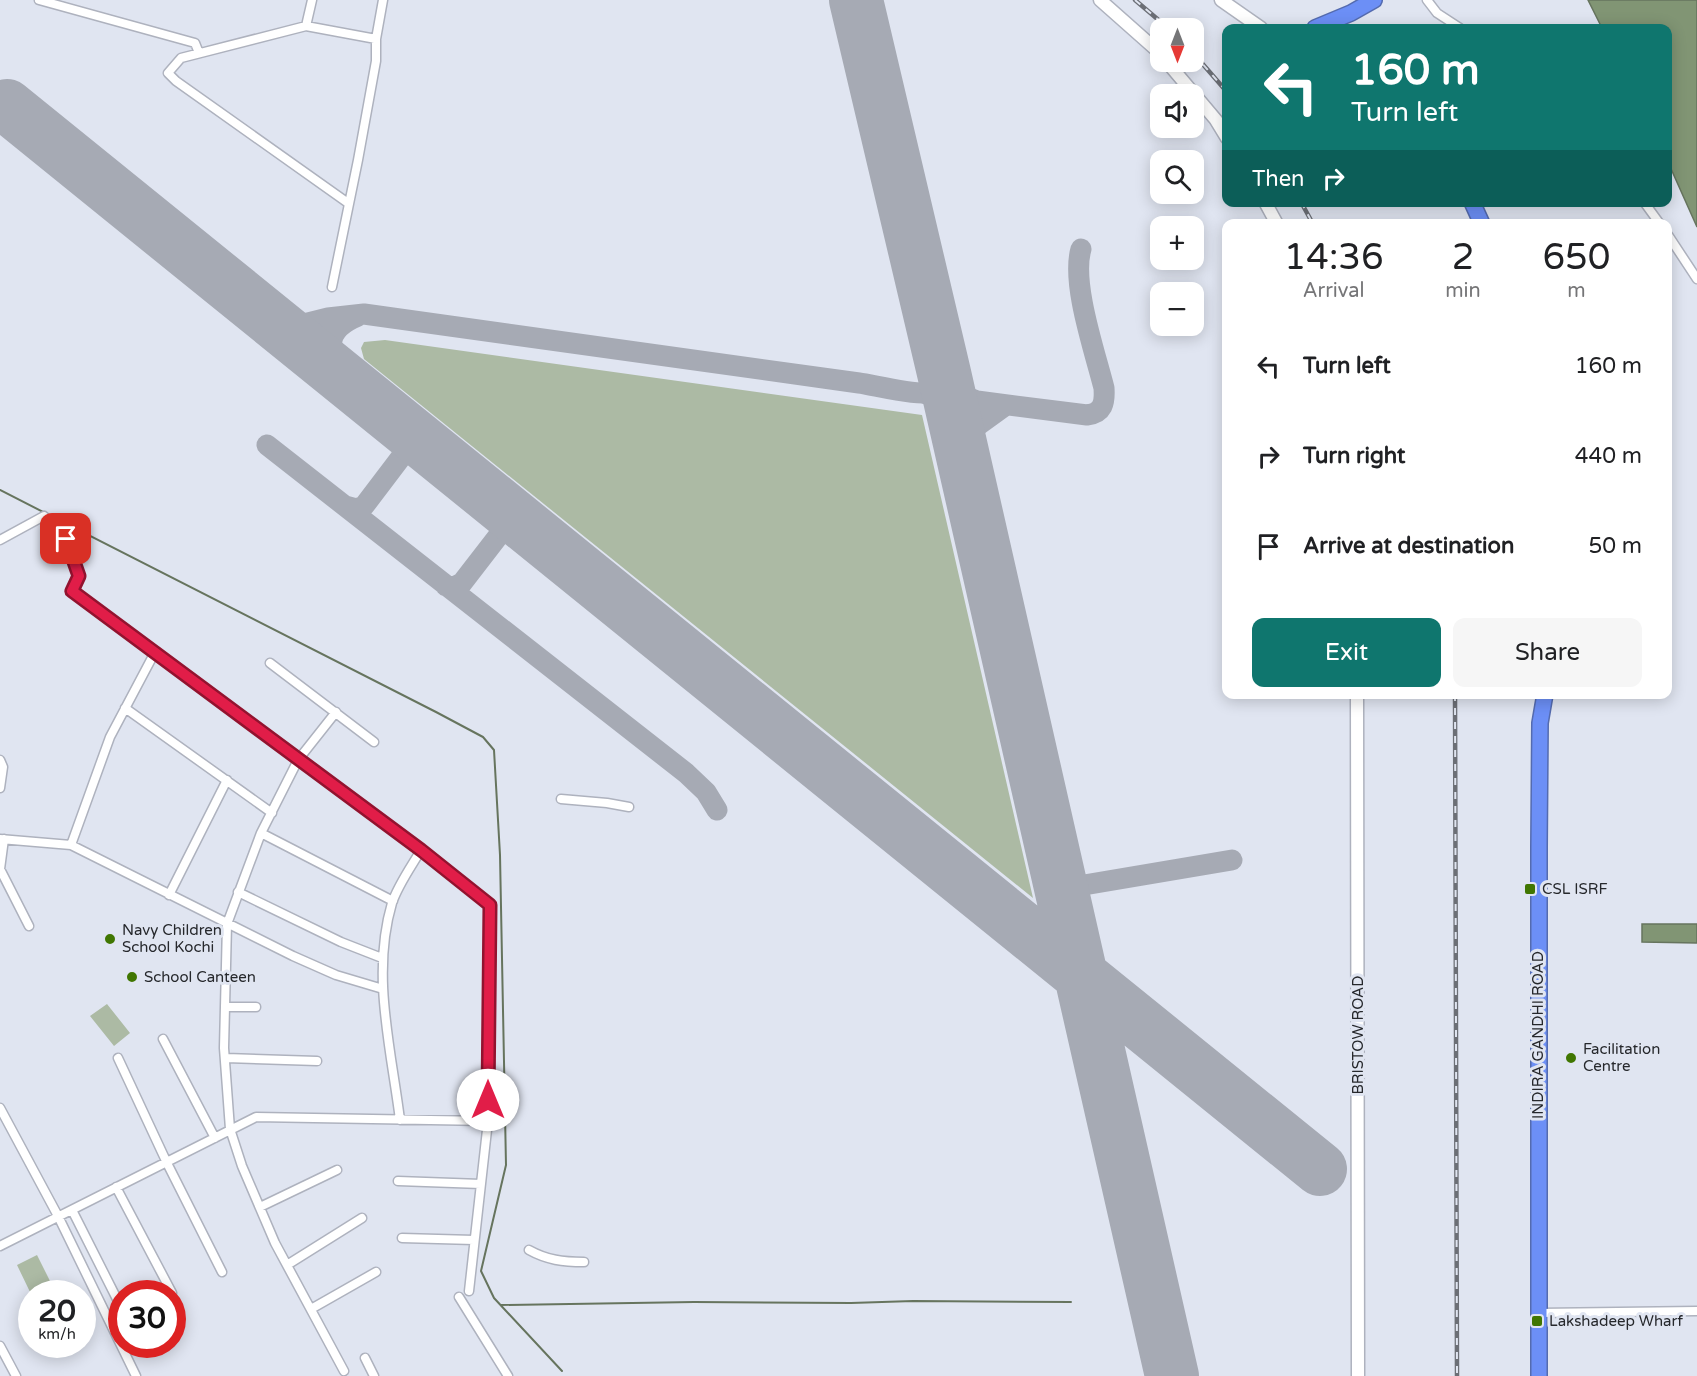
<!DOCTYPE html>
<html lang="en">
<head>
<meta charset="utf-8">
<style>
	:root { --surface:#fff; --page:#f6f6f6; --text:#202124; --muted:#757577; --accent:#0f766e }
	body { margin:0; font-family:"Varela Round",sans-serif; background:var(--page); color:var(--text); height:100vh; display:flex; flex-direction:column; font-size:22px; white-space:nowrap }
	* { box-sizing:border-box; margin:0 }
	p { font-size:20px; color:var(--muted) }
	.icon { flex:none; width:33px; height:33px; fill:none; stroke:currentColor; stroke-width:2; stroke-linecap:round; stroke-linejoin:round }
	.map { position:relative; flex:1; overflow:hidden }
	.panel { position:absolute; left:1222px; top:219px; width:450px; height:480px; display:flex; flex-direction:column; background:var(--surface); border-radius:12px; box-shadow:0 3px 15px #0003 }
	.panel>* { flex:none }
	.banner { position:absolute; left:1222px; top:24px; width:450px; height:183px; border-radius:12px; box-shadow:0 3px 15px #0003; background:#0f766e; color:#fff; overflow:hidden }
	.needle { width:39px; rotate:180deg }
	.tools { position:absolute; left:1150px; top:18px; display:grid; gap:12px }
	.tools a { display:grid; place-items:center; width:54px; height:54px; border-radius:12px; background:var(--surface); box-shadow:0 3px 15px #0003; font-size:30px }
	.speed { position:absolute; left:18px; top:1280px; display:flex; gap:12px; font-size:30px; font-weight:700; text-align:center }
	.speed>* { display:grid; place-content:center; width:78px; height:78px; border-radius:50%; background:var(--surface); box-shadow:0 3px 15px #0003; line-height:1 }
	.speed small { font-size:15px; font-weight:400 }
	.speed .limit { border:9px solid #d22; background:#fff; color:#111 }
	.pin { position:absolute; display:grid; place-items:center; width:51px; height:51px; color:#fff; margin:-26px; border-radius:12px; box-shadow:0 3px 9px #0006 }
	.me { position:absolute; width:66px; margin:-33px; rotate:0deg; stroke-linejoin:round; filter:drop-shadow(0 0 4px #0008) }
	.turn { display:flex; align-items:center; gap:21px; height:126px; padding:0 30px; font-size:27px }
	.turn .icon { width:78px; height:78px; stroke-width:2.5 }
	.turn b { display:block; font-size:42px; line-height:51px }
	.then { display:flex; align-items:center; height:57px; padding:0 30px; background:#0003; gap:12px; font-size:22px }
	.eta { display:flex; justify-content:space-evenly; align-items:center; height:102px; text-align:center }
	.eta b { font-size:36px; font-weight:600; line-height:42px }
	.action { display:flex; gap:12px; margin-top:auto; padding:12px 30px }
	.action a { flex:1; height:69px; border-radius:12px; background:var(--accent); color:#fff; font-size:24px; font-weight:600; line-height:69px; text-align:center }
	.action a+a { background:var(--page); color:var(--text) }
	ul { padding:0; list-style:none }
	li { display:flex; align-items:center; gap:18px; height:90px; padding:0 30px }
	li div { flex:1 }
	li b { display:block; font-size:22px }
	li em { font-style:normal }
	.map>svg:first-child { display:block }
	.green { fill:#acbaa4 }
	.water { fill:#819574; stroke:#66745e; stroke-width:1.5 }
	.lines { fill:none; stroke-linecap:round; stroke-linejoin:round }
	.stream { stroke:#66745e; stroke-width:2 }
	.taxiway { stroke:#a6aab4; stroke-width:21 }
	.runway { stroke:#a6aab4; stroke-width:54 }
	.street-casing { stroke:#aeb2be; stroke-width:11 }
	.secondary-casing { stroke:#aeb2be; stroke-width:15 }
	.highway-casing { stroke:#546baf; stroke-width:18 }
	.street { stroke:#fff; stroke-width:8 }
	.secondary { stroke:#fff; stroke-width:12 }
	.highway { stroke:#6c8ff6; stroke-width:15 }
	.rail-casing { stroke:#6c6f76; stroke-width:4.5 }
	.rail { stroke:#e0e5f1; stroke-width:2; stroke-dasharray:7; stroke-linecap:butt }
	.route-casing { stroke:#92132f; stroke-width:15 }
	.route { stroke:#e11d48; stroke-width:10 }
	.poi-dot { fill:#407601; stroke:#e0e5f1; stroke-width:2 }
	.labels { text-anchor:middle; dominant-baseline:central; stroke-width:6; stroke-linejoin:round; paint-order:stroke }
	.poi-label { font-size:15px; fill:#26282c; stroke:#e0e5f1; text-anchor:start }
	.street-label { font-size:15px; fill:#26282c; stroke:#e0e5f1 }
</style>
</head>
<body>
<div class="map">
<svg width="1697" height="1376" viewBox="0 0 1697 1376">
	<rect width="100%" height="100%" fill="#e0e5f1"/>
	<path class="green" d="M385 340 922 415 1033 898 364 359 361 348 364 342Z
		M107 1004 130 1033 114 1046 90 1016Z
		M37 1255 56 1293 31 1294 17 1265Z"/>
	<path class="water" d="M1588 0H1697V227L1668 162V28H1602Z
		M1642 924H1697V943L1642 942Z"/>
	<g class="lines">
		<path class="stream" d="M0 490 436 712 483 737 494 750 500 855 506 1165 481 1271 494 1298 562 1371
			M501 1305 694 1302 851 1303 913 1301 1071 1302"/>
		<path class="taxiway" d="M256 308 291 326 300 325 328 318 364 314 859 383C875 385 926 399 938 390 944 386 943 380 944 373
			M944 373 953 389 959 394 977 401 1087 415C1103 413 1105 403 1104 388 1095 352 1071 283 1081 249
			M350 384C331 357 317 333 358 316
			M922 393C937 396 945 402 953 415
			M959 439 1006 405
			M267 445 686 773 706 792 717 810
			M345 506 356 509 364 506 405 452 409 442 407 430
			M446 586 454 587 462 583 503 530 506 520 504 509
			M1056 869C1062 879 1072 884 1084 885L1232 860
			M1066 914 1073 894 1084 885"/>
		<path class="runway" d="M856 0 944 373 1172 1376
			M7 106 1320 1169"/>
		<g class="street-casing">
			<path id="street" d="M39 0 195 43 199 53
				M1427 0 1437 13 1460 28
				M306 26 312 0
				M1644 202 1660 224
				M348 203 176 81 168 73 181 58 306 26 376 39
				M1668 235 1697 279
				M332 287 358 160 376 61V39L383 0
				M0 540 44 516 66 539 79 576 72 591 421 850 490 905 488 1121 469 1291
				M270 663 374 742
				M125 708 272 813
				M336 712 298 760 261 833 227 924 224 1048 230 1129 242 1166 275 1243 344 1371
				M0 760 3 767 0 788
				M561 799 607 803 629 807
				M261 833 393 901
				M0 839 71 845 293 956 336 975 383 989
				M4 839 0 869 29 926
				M71 845 110 737 155 652
				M238 892 341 942 382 958
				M169 895 227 780
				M226 1007H256
				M163 1039 215 1138
				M118 1058 167 1163 222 1272
				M226 1058 317 1061
				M0 1108 58 1216 136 1376
				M400 1120C391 1048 371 974 392 903 398 885 411 867 421 850
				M398 1181 481 1184
				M116 1187 172 1293
				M260 1207 337 1170
				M72 1210 122 1309
				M402 1238 474 1240
				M0 1246 256 1117 488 1121
				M529 1250C547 1260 563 1262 584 1262
				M287 1265 362 1218
				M459 1297 508 1376
				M311 1309 376 1272
				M1539 1313 1697 1311
				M0 1346 16 1376
				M365 1358 374 1376"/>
		</g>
		<g class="secondary-casing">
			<path id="secondary" d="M1100 0 1161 54
				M1221 0 1261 28
				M1167 62 1216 120 1227 138
				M1265 202 1277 224
				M1357 694 1358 1376"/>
		</g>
		<g class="highway-casing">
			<path id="highway" d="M1315 28 1351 13 1374 0
				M1472 202 1482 224
				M1539 1376V847L1540 723 1545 694"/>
		</g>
		<use href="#street" class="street"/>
		<use href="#secondary" class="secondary"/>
		<use href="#highway" class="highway"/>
		<g class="rail-casing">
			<path id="rail" d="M1135 0 1168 28
				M1194 54 1227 92
				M1301 202 1313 224
				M1455 694 1457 1376"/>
		</g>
		<use href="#rail" class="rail"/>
	</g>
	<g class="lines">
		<g class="route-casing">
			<path id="route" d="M66 539 79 576 72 591 421 850 490 905 488 1100"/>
		</g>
		<use href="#route" class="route"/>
	</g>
	<g class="poi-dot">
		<rect x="1524" y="883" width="12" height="12" rx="3"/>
		<circle cx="110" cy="939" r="6"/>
		<circle cx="132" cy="977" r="6"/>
		<circle cx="1571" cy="1058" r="6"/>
		<rect x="1531" y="1315" width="12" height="12" rx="3"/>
	</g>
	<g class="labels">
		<g class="poi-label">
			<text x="1542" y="889">CSL ISRF</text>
			<text x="122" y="930">Navy Children<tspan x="122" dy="17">School Kochi</tspan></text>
			<text x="144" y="977">School Canteen</text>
			<text x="1583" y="1049">Facilitation<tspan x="1583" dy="17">Centre</tspan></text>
			<text x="1549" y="1321">Lakshadeep Wharf</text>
		</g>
		<g class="street-label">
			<text transform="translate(1358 1035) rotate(-90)">BRISTOW ROAD</text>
			<text transform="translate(1538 1035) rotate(-90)">INDIRA GANDHI ROAD</text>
		</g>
	</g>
</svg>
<div class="tools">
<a><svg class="needle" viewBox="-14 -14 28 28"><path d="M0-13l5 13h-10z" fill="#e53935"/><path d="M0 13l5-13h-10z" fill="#757577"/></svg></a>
<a><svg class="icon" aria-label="sound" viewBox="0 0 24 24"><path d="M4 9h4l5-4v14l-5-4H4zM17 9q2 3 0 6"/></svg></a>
<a><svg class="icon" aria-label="search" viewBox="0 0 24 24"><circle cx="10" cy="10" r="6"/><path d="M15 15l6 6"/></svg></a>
<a>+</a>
<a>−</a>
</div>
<div class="speed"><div>20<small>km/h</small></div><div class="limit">30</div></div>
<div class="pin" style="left:66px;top:539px;background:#d93025"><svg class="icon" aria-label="arrive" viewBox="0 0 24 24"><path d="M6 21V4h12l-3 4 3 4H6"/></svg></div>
<svg class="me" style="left:488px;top:1100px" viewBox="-20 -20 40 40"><circle r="19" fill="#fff"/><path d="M0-13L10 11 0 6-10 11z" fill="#e11d48"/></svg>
<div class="banner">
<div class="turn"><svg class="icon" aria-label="left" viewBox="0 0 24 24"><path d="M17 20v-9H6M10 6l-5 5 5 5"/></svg><div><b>160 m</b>Turn left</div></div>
<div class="then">Then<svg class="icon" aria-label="right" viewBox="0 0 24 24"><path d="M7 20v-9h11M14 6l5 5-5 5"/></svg></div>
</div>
<section class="panel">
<div class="eta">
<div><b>14:36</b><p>Arrival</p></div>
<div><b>2</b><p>min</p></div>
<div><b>650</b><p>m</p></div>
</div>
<ul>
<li><svg class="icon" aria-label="left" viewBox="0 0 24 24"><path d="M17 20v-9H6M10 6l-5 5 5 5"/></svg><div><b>Turn left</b></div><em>160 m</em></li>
<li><svg class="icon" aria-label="right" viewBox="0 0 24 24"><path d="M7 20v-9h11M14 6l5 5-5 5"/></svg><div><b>Turn right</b></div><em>440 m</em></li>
<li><svg class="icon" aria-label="arrive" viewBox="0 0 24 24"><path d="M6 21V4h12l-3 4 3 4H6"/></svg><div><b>Arrive at destination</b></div><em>50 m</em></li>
</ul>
<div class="action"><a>Exit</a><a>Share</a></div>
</section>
</div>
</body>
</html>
